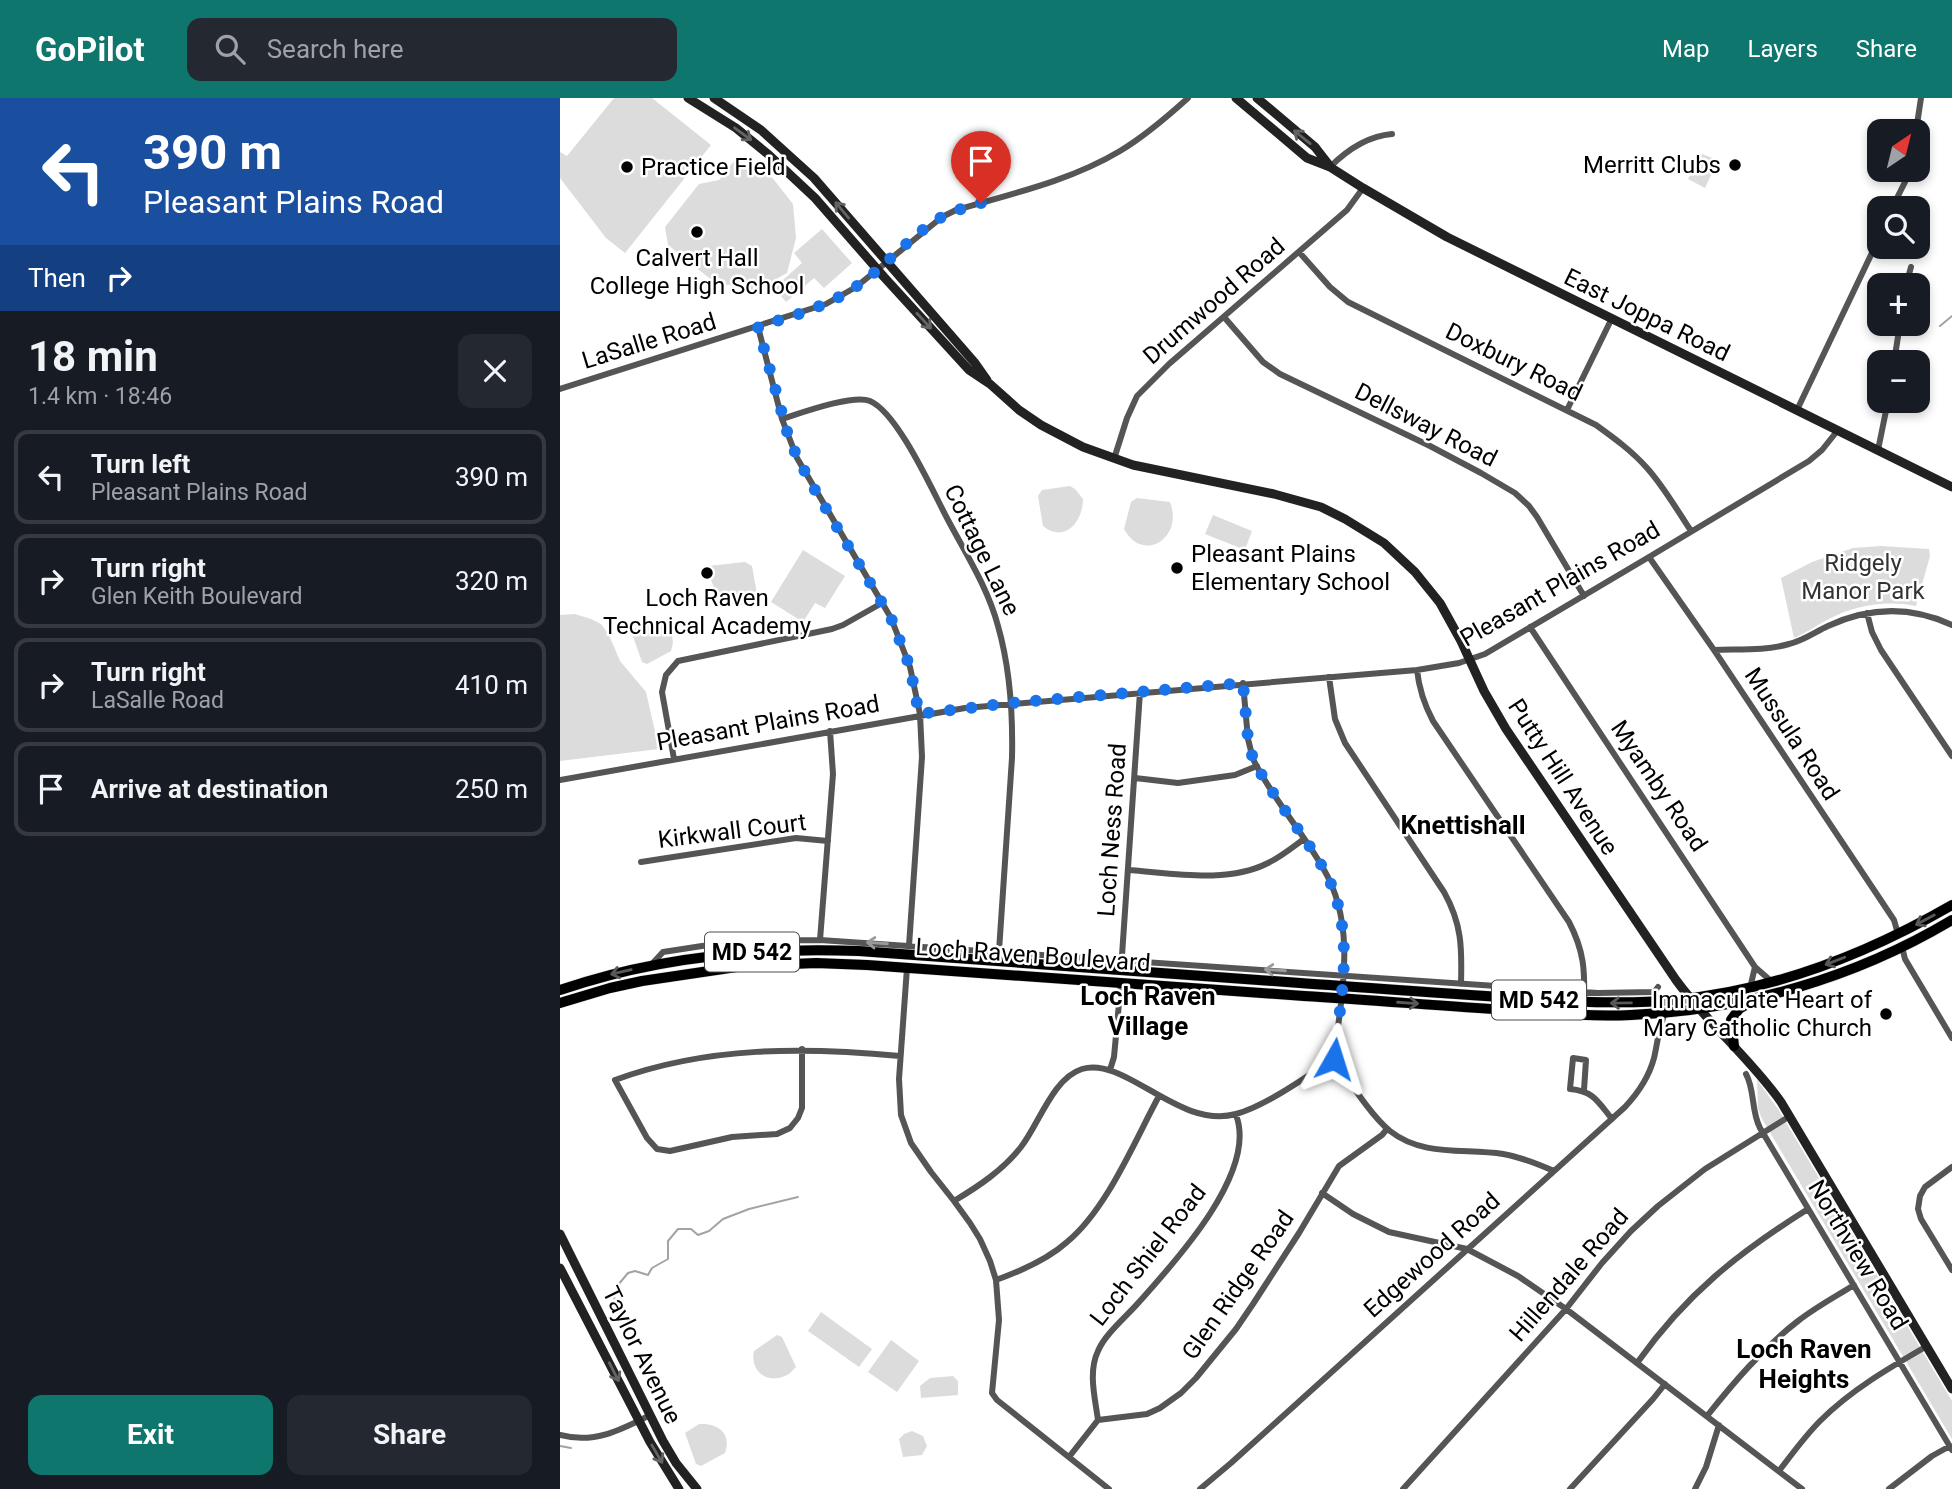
<!DOCTYPE html>
<html lang="en">
<head>
<meta charset="utf-8">
<style>
	:root { --surface:#171b24; --page:#242831; --text:#f1f3f6; --muted:#9ea1a6; --line:#363941; --accent:#0f766e }
	body { margin:0; font-family:Roboto,sans-serif; background:var(--page); color:var(--text); height:100vh; display:flex; flex-direction:column; font-size:26px; white-space:nowrap }
	* { box-sizing:border-box; margin:0 }
	p { font-size:23px; color:var(--muted) }
	.icon { flex:none; width:38px; height:38px; fill:none; stroke:currentColor; stroke-width:2; stroke-linecap:round; stroke-linejoin:round }
	.map { position:relative; flex:1; overflow:hidden }
	.panel { display:flex; flex-direction:column; background:var(--surface); width:560px }
	.panel>* { flex:none }
	.top-card { background:#1a4fa0; color:#fff; overflow:hidden }
	.needle { width:46px; rotate:35deg }
	.tools { position:absolute; left:1307px; top:21px; display:grid; gap:14px }
	.tools a { display:grid; place-items:center; width:63px; height:63px; border-radius:14px; background:var(--surface); box-shadow:0 4px 10px #0003; font-size:35px }
	.pin { position:absolute; display:grid; place-items:center; width:60px; height:60px; color:#fff; margin:-72px -30px; border-radius:50% 50% 50% 0; rotate:-45deg; box-shadow:0 0 7px #0007 }
	.pin .icon { rotate:45deg }
	.me { position:absolute; width:77px; margin:-38px; rotate:6deg; stroke-linejoin:round; filter:drop-shadow(0 0 5px #0008) }
	.turn { display:flex; align-items:center; gap:24px; height:147px; padding:0 28px; font-size:32px }
	.turn .icon { width:91px; height:91px; stroke-width:2.5 }
	.turn b { display:block; font-size:49px; line-height:60px }
	.then { display:flex; align-items:center; height:66px; padding:0 28px; background:#0003; gap:14px; font-size:26px }
	.round { display:grid; place-items:center; flex:none; width:74px; height:74px; border-radius:14px; background:var(--page) }
	.headline { display:flex; align-items:center; justify-content:space-between; height:119px; padding:0 28px }
	h1 { font-size:42px; font-weight:700; line-height:52px }
	.button { display:flex; gap:14px; margin-top:auto; padding:14px 28px }
	.button a { flex:1; height:80px; border-radius:14px; background:var(--accent); color:#fff; font-size:28px; font-weight:700; line-height:80px; text-align:center }
	.button a+a { background:var(--page); color:var(--text) }
	ul { padding:0; list-style:none }
	li { display:flex; align-items:center; gap:21px; height:94px; margin:0 14px 10px; padding:0 14px; border:4px solid var(--line); border-radius:14px }
	li div { flex:1 }
	li b { display:block; font-size:26px }
	li em { font-style:normal }
	header { display:flex; align-items:center; gap:42px; box-sizing:border-box; height:98px; padding:0 35px; background:var(--accent); color:#fff }
	header strong { font-size:33px }
	nav { display:flex; gap:38px; margin-inline-start:auto; font-size:24px }
	.search { width:490px; height:63px; background:var(--page); display:flex; align-items:center; gap:18px; box-sizing:border-box; padding:0 24px; border-radius:14px; color:var(--muted); font-size:26px }
	main { display:flex; flex:1; min-height:0 }
	.map>svg:first-child { display:block }
	.green { fill:#dcdcdc }
	.lines { fill:none; stroke-linecap:round; stroke-linejoin:round }
	.stream { stroke:#a3a3a3; stroke-width:2 }
	.primary-casing { stroke:#dbdbdb; stroke-width:11 }
	.street { stroke:#555; stroke-width:6 }
	.secondary { stroke:#222; stroke-width:9 }
	.primary { stroke:#000; stroke-width:10 }
	.oneway { stroke:#646464 }
	.oneway2 { stroke:#595959 }
	.oneway3 { stroke:#999 }
	.route { stroke:#1a73e8; stroke-width:12; stroke-dasharray:0 21.6 }
	.poi-dot { fill:#000; stroke:#fff; stroke-width:2.5 }
	.labels { text-anchor:middle; dominant-baseline:central; stroke-width:5; stroke-linejoin:round; paint-order:stroke }
	.shield { fill:#fff; stroke:#4c4c4c; stroke-width:2 }
	.shield-label { font-size:23px; font-weight:bold; fill:#000 }
	.poi-label { font-size:24px; fill:#000; stroke:#fff; text-anchor:end }
	.street-label { font-size:24px; fill:#000; stroke:#fff }
	.park-label { font-size:24px; fill:#333; stroke:#fff }
	.neighbourhood-label { font-size:26px; font-weight:bold; fill:#000; stroke:#fff }
</style>
</head>
<body>
<header>
<strong>GoPilot</strong>
<div class="search"><svg class="icon" aria-label="search" viewBox="0 0 24 24"><circle cx="10" cy="10" r="6"/><path d="M15 15l6 6"/></svg>Search here</div>
<nav><a>Map</a><a>Layers</a><a>Share</a></nav>
</header>
<main>
<section class="panel">
<div class="top-card">
<div class="turn"><svg class="icon" aria-label="left" viewBox="0 0 24 24"><path d="M17 20v-9H6M10 6l-5 5 5 5"/></svg><div><b>390 m</b>Pleasant Plains Road</div></div>
<div class="then">Then<svg class="icon" aria-label="right" viewBox="0 0 24 24"><path d="M7 20v-9h11M14 6l5 5-5 5"/></svg></div>
</div>
<div class="headline"><div><h1>18 min</h1><p>1.4 km · 18:46</p></div><a class="round"><svg class="icon" aria-label="close" viewBox="0 0 24 24"><path d="M6 6l12 12M18 6L6 18"/></svg></a></div>
<ul>
<li><svg class="icon" aria-label="left" viewBox="0 0 24 24"><path d="M17 20v-9H6M10 6l-5 5 5 5"/></svg><div><b>Turn left</b><p>Pleasant Plains Road</p></div><em>390 m</em></li>
<li><svg class="icon" aria-label="right" viewBox="0 0 24 24"><path d="M7 20v-9h11M14 6l5 5-5 5"/></svg><div><b>Turn right</b><p>Glen Keith Boulevard</p></div><em>320 m</em></li>
<li><svg class="icon" aria-label="right" viewBox="0 0 24 24"><path d="M7 20v-9h11M14 6l5 5-5 5"/></svg><div><b>Turn right</b><p>LaSalle Road</p></div><em>410 m</em></li>
<li><svg class="icon" aria-label="arrive" viewBox="0 0 24 24"><path d="M6 21V4h12l-3 4 3 4H6"/></svg><div><b>Arrive at destination</b></div><em>250 m</em></li>
</ul>
<div class="button"><a>Exit</a><a>Share</a></div>
</section>
<div class="map">
<svg width="1392" height="1391" viewBox="0 0 1392 1391">
	<rect width="100%" height="100%" fill="#fff"/>
	<path class="green" d="M54 0H92L151 47 65 155 46 140 0 80V54L7 58Z
		M1142 56 1158 62 1145 90 1128 81Z
		M174 63 207 73 233 106 236 140 227 175 188 197 175 186 159 188 108 147 105 129 139 86 159 82Z
		M262 131 292 165 264 190 254 180 226 204 214 190 242 165 234 155Z
		M510 388 515 391 523 401C523 423 505 446 483 428L478 398 482 392Z
		M577 400 610 404C624 440 583 466 564 431L571 404Z
		M653 417 692 433 685 452 645 436Z
		M1321 448 1369 451 1370 458 1356 508C1327 502 1295 507 1269 521 1257 527 1246 535 1234 540L1221 480 1252 464 1293 450Z
		M243 452 285 478 265 510 255 505 243 524 211 504Z
		M185 464 192 468 198 501C169 518 151 495 148 468Z
		M15 516 31 521 41 526 49 537 60 563 86 594 99 651 0 663V517Z
		M85 524C104 524 118 533 111 553L87 566 82 564 71 533Z
		M1197 982 1218 1011 1392 1303V1341L1202 1021 1198 1011Z
		M261 1214 312 1251 299 1269 248 1233Z
		M217 1237 222 1239 236 1269C232 1273 228 1278 222 1279 204 1285 190 1271 194 1253Z
		M331 1242 359 1263 337 1294 308 1274Z
		M393 1278 398 1283V1297L361 1300 360 1288 370 1280Z
		M139 1326C158 1325 172 1335 165 1355L141 1368 136 1366 125 1335Z
		M352 1333 363 1338 367 1348 362 1357 343 1359 339 1341 344 1336Z"/>
	<g class="lines">
		<path class="stream" d="M1380 228 1392 218
			M51 1213 56 1210 54 1197 58 1187 68 1175 75 1173 88 1177 92 1170 108 1161V1143L118 1131H131L138 1137 149 1133 163 1121 189 1111 238 1099
			M0 1348 11 1350"/>
		<g class="primary-casing">
			<path id="primary" d="M0 892C96 859 198 849 299 853 446 865 593 875 740 885 812 890 885 896 957 900 1009 903 1061 907 1114 902 1212 893 1307 856 1392 807
				M0 905 50 890 82 883 183 868 256 865 307 867C453 878 599 887 744 898 813 902 881 908 949 912 990 915 1030 919 1071 917 1184 912 1295 880 1392 822
				M1174 948 1171 922 1179 911 1189 905"/>
		</g>
		<path class="street" d="M1356 33 1361 0
			M1358 35 1365 41 1358 56
			M770 69C787 52 808 38 832 36
			M1332 110 1351 72
			M739 154 770 189 788 204 1036 327C1054 340 1072 353 1087 370 1104 389 1117 412 1131 433
			M1346 187 1351 169
			M664 219 703 264 720 276 870 348 921 375 955 395 969 408 977 419 1024 498
			M198 229 222 321 237 360 331 520 350 569 360 616 362 659 349 848
			M1334 264 1340 226
			M0 291 266 206 296 189 382 119 396 112C451 96 510 83 560 53 585 38 607 19 628 0
			M1007 312 1052 220
			M1237 312 1320 138
			M222 321C241 315 293 296 310 303 338 315 373 394 388 422 406 456 428 490 438 528 450 570 453 616 452 660L439 853
			M1318 352 1328 303
			M554 361 567 320 577 298 609 266 787 112 803 90
			M1089 459 1154 552 1334 822 1338 836
			M1307 515 1312 534 1321 552 1392 658
			M970 529 1195 869 1211 883
			M1154 552C1179 551 1205 553 1229 546 1243 543 1255 534 1268 528 1309 509 1351 508 1392 527
			M857 572C859 591 864 606 873 623L1009 824C1024 853 1025 872 1024 904
			M769 579 775 621 785 645 884 794C902 826 902 850 901 886
			M683 585 688 641 693 661C712 700 742 733 763 770 798 829 781 897 774 961
			M114 661 102 594 106 577 118 563 272 531 283 527 322 505
			M575 680 618 685 675 677 697 668
			M0 682 405 610 857 572 899 565 925 556 1089 459 1249 363 1262 352 1278 332
			M81 764 236 740 268 743
			M568 772C612 775 667 786 708 765 721 759 733 749 744 741
			M260 842 273 676 270 633
			M1342 849 1345 861 1392 940
			M91 867 103 854 142 848 188 843 260 842 1038 895 1094 894 1098 889
			M347 870 339 981 341 1017 351 1045 371 1074 394 1103 410 1125 420 1141 430 1163 436 1182 439 1222 432 1295 437 1302 549 1391
			M561 872 580 594
			M1190 890 1195 869
			M242 951V1010L238 1020 230 1030 217 1036 172 1039 110 1053 97 1051 87 1040 55 982C147 948 245 949 340 958
			M774 961C788 981 811 1018 830 1033 863 1059 904 1050 943 1056 961 1059 978 1066 994 1073
			M550 972 554 959 561 884
			M1186 976C1195 992 1191 1013 1200 1030L1392 1352
			M1024 992 1026 962 1013 960 1010 991C1034 993 1038 1004 1052 1021
			M1392 1069 1365 1089 1360 1098 1358 1111 1361 1121 1392 1172
			M762 1095 793 1116 829 1134 907 1151 958 1178 1006 1211 1242 1391
			M394 1103C419 1088 443 1072 461 1049 479 1026 493 980 522 971 566 958 619 1032 676 1016 706 1008 747 978 774 961
			M436 1182C461 1173 487 1162 507 1144 547 1111 574 1044 599 998
			M1077 1265C1126 1196 1178 1155 1248 1111
			M1147 1318C1174 1284 1203 1250 1238 1223 1256 1209 1275 1199 1294 1187
			M538 1322C535 1300 528 1274 538 1253 545 1236 567 1218 579 1204 615 1164 698 1074 676 1017
			M0 1337C34 1346 61 1332 90 1317
			M509 1359 538 1322 587 1316 600 1310 621 1295 636 1280 676 1231 693 1206 739 1135 779 1068 822 1037 827 1031
			M1219 1373C1232 1356 1245 1338 1260 1323 1291 1292 1329 1270 1367 1248
			M640 1391 671 1365 1065 1009C1079 994 1089 979 1094 960 1098 943 1098 932 1105 915
			M843 1391 1006 1211 1042 1165 1071 1133 1098 1108 1145 1071 1230 1018
			M1010 1391 1093 1301 1105 1286
			M1135 1391 1146 1369 1159 1327
			M1329 1391 1372 1358 1390 1348"/>
		<path class="secondary" d="M128 0 176 30 209 57 255 100 324 179 409 272 430 286 459 312 481 327 523 349 573 367 714 396 761 409 785 421 824 445 855 474 880 505 901 543 924 593 946 631 1116 882C1148 926 1190 960 1221 1004L1392 1291
			M154 0 201 32 254 80 415 265 427 282
			M676 0 747 60 770 69 803 90 887 139 1392 389
			M697 0 755 49 769 67
			M0 1136 103 1343 116 1365 137 1391
			M0 1170 90 1344 119 1391"/>
		<use href="#primary" class="primary"/>
	</g>
	<defs><path id="oneway-shaft" d="M-6 0H5M1.5-3L5.5 0L1.5 3" fill="none" stroke-width="1.6" stroke-linecap="round" stroke-linejoin="round" transform="scale(1.75)"/></defs>
	<g class="oneway">
		<use href="#oneway-shaft" transform="translate(183 36) rotate(36)"/>
		<use href="#oneway-shaft" transform="translate(742 39) rotate(-141)"/>
		<use href="#oneway-shaft" transform="translate(282 112) rotate(-130)"/>
		<use href="#oneway-shaft" transform="translate(364 223) rotate(47)"/>
		<use href="#oneway-shaft" transform="translate(54 1274) rotate(63)"/>
		<use href="#oneway-shaft" transform="translate(97 1356) rotate(60)"/>
	</g>
	<g class="oneway2">
		<use href="#oneway-shaft" transform="translate(1365 822) rotate(152)"/>
		<use href="#oneway-shaft" transform="translate(1275 863) rotate(159)"/>
		<use href="#oneway-shaft" transform="translate(61 874) rotate(167)"/>
		<use href="#oneway-shaft" transform="translate(848 905) rotate(4)"/>
		<use href="#oneway-shaft" transform="translate(1061 905) rotate(179)"/>
	</g>
	<g class="oneway3">
		<use href="#oneway-shaft" transform="translate(317 845) rotate(-176)"/>
		<use href="#oneway-shaft" transform="translate(715 872) rotate(-176)"/>
	</g>
	<g class="lines">
		<path class="route" d="M421 105C407 109 393 113 380 120 350 138 326 168 297 188 267 209 232 218 198 229L230 344 249 382 331 520 350 569 359 616 450 605 683 585 688 641 693 661C713 700 742 733 763 770 797 829 781 897 774 961"/>
	</g>
	<g class="poi-dot">
		<circle cx="1175" cy="67" r="7"/>
		<circle cx="67" cy="69" r="7"/>
		<circle cx="137" cy="134" r="7"/>
		<circle cx="617" cy="470" r="7"/>
		<circle cx="147" cy="475" r="7"/>
		<circle cx="1326" cy="916" r="7"/>
	</g>
	<g class="labels">
		<g class="shield">
			<rect x="145" y="834.5" width="94" height="39" rx="5"/>
			<rect x="932" y="882.5" width="94" height="39" rx="5"/>
		</g>
		<g class="shield-label">
			<text x="192" y="854">MD 542</text>
			<text x="979" y="902">MD 542</text>
		</g>
		<g class="poi-label">
			<text x="1161" y="67">Merritt Clubs</text>
			<text x="81" y="69" text-anchor="start">Practice Field</text>
			<text x="137" y="160" text-anchor="middle">Calvert Hall<tspan x="137" dy="28">College High School</tspan></text>
			<text x="631" y="456" text-anchor="start">Pleasant Plains<tspan x="631" dy="28">Elementary School</tspan></text>
			<text x="147" y="500" text-anchor="middle">Loch Raven<tspan x="147" dy="28">Technical Academy</tspan></text>
			<text x="1312" y="902">Immaculate Heart of<tspan x="1312" dy="28">Mary Catholic Church</tspan></text>
		</g>
		<g class="street-label">
			<text transform="translate(654 203) rotate(-41)">Drumwood Road</text>
			<text transform="translate(1087 217) rotate(26)">East Joppa Road</text>
			<text transform="translate(89 243) rotate(-17)">LaSalle Road</text>
			<text transform="translate(954 264) rotate(26)">Doxbury Road</text>
			<text transform="translate(866 327) rotate(27)">Dellsway Road</text>
			<text transform="translate(422 452) rotate(64)">Cottage Lane</text>
			<text transform="translate(1000 486) rotate(-30)">Pleasant Plains Road</text>
			<text transform="translate(208 625) rotate(-10)">Pleasant Plains Road</text>
			<text transform="translate(1232 636) rotate(57)">Mussula Road</text>
			<text transform="translate(1003 679) rotate(57)">Putty Hill Avenue</text>
			<text transform="translate(1099 688) rotate(56)">Myamby Road</text>
			<text transform="translate(552 732) rotate(-86)">Loch Ness Road</text>
			<text transform="translate(172 733) rotate(-7)">Kirkwall Court</text>
			<text transform="translate(473 857) rotate(4)">Loch Raven Boulevard</text>
			<text transform="translate(588 1157) rotate(-52)">Loch Shiel Road</text>
			<text transform="translate(872 1157) rotate(-42)">Edgewood Road</text>
			<text transform="translate(1298 1157) rotate(59)">Northview Road</text>
			<text transform="translate(1009 1177) rotate(-49)">Hillendale Road</text>
			<text transform="translate(678 1187) rotate(-55)">Glen Ridge Road</text>
			<text transform="translate(82 1257) rotate(64)">Taylor Avenue</text>
		</g>
		<g class="park-label">
			<text x="1303" y="465">Ridgely<tspan x="1303" dy="28">Manor Park</tspan></text>
		</g>
		<g class="neighbourhood-label">
			<text x="903" y="727">Knettishall</text>
			<text x="588" y="898">Loch Raven<tspan x="588" dy="30">Village</tspan></text>
			<text x="1244" y="1251">Loch Raven<tspan x="1244" dy="30">Heights</tspan></text>
		</g>
	</g>
</svg>
<div class="tools">
<a><svg class="needle" viewBox="-14 -14 28 28"><path d="M0-13l5 13h-10z" fill="#e53935"/><path d="M0 13l5-13h-10z" fill="#9ea1a6"/></svg></a>
<a><svg class="icon" aria-label="search" viewBox="0 0 24 24"><circle cx="10" cy="10" r="6"/><path d="M15 15l6 6"/></svg></a>
<a>+</a>
<a>−</a>
</div>
<div class="pin" style="left:421px;top:105px;background:#d93025"><svg class="icon" aria-label="arrive" viewBox="0 0 24 24"><path d="M6 21V4h12l-3 4 3 4H6"/></svg></div>
<svg class="me" style="left:774px;top:961px" viewBox="-20 -20 40 40"><path d="M0-17L14 15 0 8-14 15z" fill="#1a73e8" stroke="#fff" stroke-width="4"/></svg>
</div>
</main>
</body>
</html>
